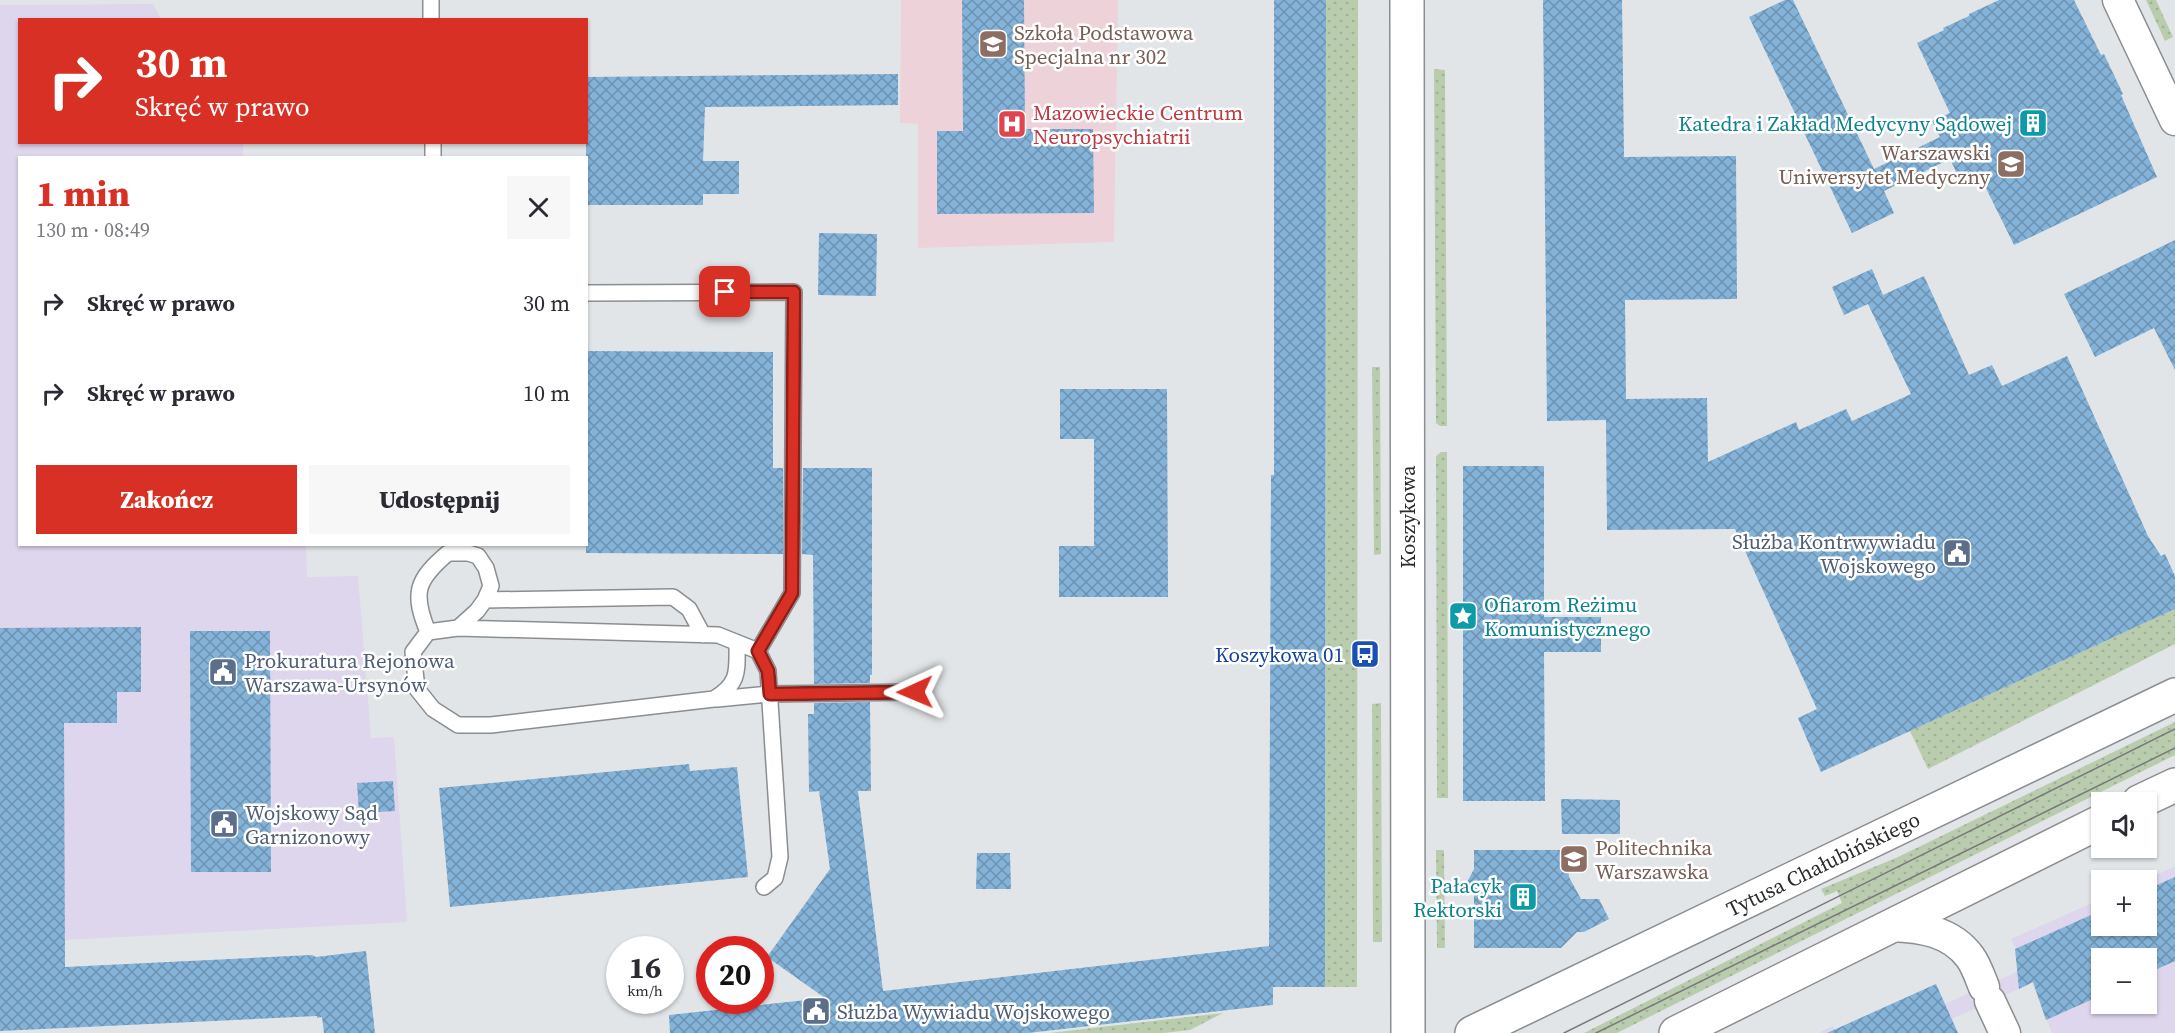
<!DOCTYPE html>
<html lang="pl">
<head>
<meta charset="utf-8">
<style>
	:root { --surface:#fff; --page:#f7f7f7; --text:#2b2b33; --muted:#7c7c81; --accent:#d93025 }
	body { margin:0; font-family:"Source Serif 4",serif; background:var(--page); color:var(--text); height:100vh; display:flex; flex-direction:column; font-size:22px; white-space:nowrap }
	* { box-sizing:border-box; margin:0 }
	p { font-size:20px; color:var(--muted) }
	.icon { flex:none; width:33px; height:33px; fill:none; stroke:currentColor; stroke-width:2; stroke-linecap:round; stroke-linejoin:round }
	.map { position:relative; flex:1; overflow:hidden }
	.panel { position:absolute; left:18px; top:156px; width:570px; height:390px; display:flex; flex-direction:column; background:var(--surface); border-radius:0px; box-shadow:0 2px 4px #0004 }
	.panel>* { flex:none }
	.hud { position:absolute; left:18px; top:18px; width:570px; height:126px; border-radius:0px; box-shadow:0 2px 4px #0004; background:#d93025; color:#fff; overflow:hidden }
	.buttons { position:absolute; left:2091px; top:792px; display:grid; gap:12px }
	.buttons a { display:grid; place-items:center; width:66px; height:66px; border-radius:0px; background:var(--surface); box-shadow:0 2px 4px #0004; font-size:30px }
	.speed { position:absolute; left:606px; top:936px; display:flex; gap:12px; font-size:30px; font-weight:700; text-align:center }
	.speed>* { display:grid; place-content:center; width:78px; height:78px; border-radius:50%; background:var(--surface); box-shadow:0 2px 4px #0004; line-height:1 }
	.speed small { font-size:15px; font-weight:400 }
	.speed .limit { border:9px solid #d22; background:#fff; color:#111 }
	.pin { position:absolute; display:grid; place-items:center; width:51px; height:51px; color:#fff; margin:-26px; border-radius:12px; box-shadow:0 3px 9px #0006 }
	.me { position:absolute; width:66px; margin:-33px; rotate:269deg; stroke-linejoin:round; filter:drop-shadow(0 0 4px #0008) }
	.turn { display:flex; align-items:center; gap:21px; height:126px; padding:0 18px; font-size:27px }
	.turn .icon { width:78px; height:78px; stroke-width:2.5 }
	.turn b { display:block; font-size:42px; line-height:51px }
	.round { display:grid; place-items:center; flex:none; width:63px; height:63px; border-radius:0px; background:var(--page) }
	.head { display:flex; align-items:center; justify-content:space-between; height:102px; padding:0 18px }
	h1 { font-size:36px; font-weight:800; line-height:45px; color:var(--accent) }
	.action { display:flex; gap:12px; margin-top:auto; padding:12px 18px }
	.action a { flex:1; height:69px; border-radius:0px; background:var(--accent); color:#fff; font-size:24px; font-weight:800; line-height:69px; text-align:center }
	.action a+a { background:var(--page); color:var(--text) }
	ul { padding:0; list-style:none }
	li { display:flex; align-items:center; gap:18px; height:90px; padding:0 18px }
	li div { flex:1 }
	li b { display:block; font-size:22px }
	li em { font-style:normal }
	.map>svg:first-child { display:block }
	.commercial { fill:#ded6ec; fill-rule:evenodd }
	.medical { fill:#edd3d9 }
	.green { fill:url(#green-dots) }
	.building { fill:url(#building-cross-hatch) }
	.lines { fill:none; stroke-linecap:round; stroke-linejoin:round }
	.service-casing { stroke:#8b8e90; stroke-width:18 }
	.minor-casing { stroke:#8b8e90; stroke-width:33 }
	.tertiary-casing { stroke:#8b8e90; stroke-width:36 }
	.secondary-casing { stroke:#8b8e90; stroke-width:36 }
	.service { stroke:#fff; stroke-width:15 }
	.minor { stroke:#fff; stroke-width:30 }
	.tertiary { stroke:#fff; stroke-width:33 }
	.secondary { stroke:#fff; stroke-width:33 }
	.tram { stroke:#77787a; stroke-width:1.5 }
	.route-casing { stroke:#8d1f18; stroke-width:15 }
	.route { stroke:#d93025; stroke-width:10 }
	.labels { text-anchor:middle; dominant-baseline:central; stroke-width:5; stroke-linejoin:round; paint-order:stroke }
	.education-label { font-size:21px; fill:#785e54; stroke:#fff; text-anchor:start }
	.health-label { font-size:21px; fill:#be3a42; stroke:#fff; text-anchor:start }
	.culture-label { font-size:21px; fill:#0d838f; stroke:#fff; text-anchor:end }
	.street-label { font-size:21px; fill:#2b2c2d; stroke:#fff }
	.service-label { font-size:21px; fill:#4e5e75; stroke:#fff; text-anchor:start }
	.transit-label { font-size:21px; fill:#164399; stroke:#fff; text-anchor:end }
</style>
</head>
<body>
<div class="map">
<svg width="2175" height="1033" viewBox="0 0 2175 1033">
	<defs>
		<pattern id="green-dots" width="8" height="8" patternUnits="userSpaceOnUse" patternTransform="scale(1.5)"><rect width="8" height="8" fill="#b9cdae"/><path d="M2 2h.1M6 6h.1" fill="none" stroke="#9fb096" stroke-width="1.8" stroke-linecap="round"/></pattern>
		<pattern id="building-cross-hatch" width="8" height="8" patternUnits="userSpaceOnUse" patternTransform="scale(1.5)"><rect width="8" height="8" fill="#84b3d9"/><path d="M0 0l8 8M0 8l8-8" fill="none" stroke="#6c92b0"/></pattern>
	</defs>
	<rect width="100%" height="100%" fill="#e2e5e7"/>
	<path class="commercial" d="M153 4 161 19 20 20V142L243 143V157L20 158V544L306 545 307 577 358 576 371 738 394 737 407 922 65 940H0V5Z
		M2175 867V1033H2052L2032 983 1952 1019 1958 1033H1818L1833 1026 1835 1030 1936 984 1945 1004 2025 968 2011 939 2101 899 2102 926H2146V880H2143ZM2102 958H2146V1004H2102Z"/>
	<path class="medical" d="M901 0H1118L1114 242 918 248V124L900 123Z"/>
	<path class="green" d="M1326 0H1358L1357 987H1325Z
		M2146 0H2156L2173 37 2165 41Z
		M1434 69 1445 70 1447 426H1440L1436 423Z
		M1372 367H1380L1381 554 1374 555Z
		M1441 452H1447L1448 798H1437L1436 456Z
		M2175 609V644L1928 769 1910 731Z
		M1381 703 1382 942H1373L1372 704Z
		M2175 722V755L1617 1033H1584L1842 903 1837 891 1825 896 1821 889 1898 857Z
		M1436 850H1444L1445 948H1437Z
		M1223 1013 1190 1030 1164 1033H1049Z"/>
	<path class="building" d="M962 0H1024L1025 129H1093L1094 213 937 214V131H963Z
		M1274 0H1326L1325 987H1273V1005L1028 1033H670L669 1015 825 998 767 957 830 869 819 791 809 792 808 714H814V703L870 702 871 791H858L883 991 1269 946 1271 475H1274Z
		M1543 0H1622L1624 157 1736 156 1737 299 1625 300 1626 399 1707 398 1708 462 1796 422 1799 430 1846 409 1852 421 1911 394 1868 304 1844 315 1832 287 1872 269 1883 295 1924 276 1969 375 1992 365 2002 386 2067 356 2148 536 2161 556 2165 554 2175 576V609L1821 772 1798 718 1817 709 1735 529 1607 530 1606 420 1547 421Z
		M1785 0H1793L1874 169 1940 137 1932 121 1950 113 1917 43 1944 30 1943 28 1969 16V14L1999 0H2074L2101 55 2104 54 2123 94 2121 95 2157 177 2014 245 1980 176 1962 184 1950 159 1884 191 1894 213 1852 233 1749 17Z
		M898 74V105L705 107 703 161H739V194H703V205H586V77Z
		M819 233 877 234 876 296 818 295Z
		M2175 240V370L2154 328 2095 357 2064 294Z
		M586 351 773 352V468H783V554L586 553Z
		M1060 389H1167L1168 597H1059V546H1094V439H1060Z
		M1463 466H1544V617H1601V652H1544L1545 801H1463Z
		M803 468H872V675H870V683L814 684 813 555 802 554Z
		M141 627V692H117V723H64L65 967 312 955 316 957 366 951 375 1033H324L322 1017 317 1018V1016L0 1031V628Z
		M190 631H270L271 872H191Z
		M689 764 690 771 737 767 748 877 450 907 439 788Z
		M393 781 395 811 359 813 357 783Z
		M1561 799 1620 800V834H1562Z
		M1474 850H1566L1569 877 1581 899H1599L1609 919 1584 932H1577L1561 948H1474V894L1464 888 1474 869Z
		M977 853H1010L1011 889H976Z
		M2175 877V961L2146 974V958H2102V995L2046 1020 2033 982 2019 989 2015 949 2102 910V926H2146V890Z
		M1936 984 1958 1033H1827Z"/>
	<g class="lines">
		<g class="service-casing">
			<path id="service" d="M431 0V20
				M433 142V158
				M448 553H468L478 556 486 568 491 586 485 600 477 611 458 628 428 632C412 593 416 580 448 553Z
				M485 600 673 597 689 609 703 635
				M458 628 718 635 758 651 792 593 794 292 586 293
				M428 632 413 652 417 689 433 709 458 725H491L714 699C740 683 737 671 737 643
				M758 651 768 671 780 857 775 878 764 887
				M717 699 770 694 915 692"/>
		</g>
		<g class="minor-casing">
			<path id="minor" d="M2118 0 2175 120
				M1891 926C1920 927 1951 931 1970 957 1976 965 1980 977 1984 987
				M1990 1001 2005 1033"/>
		</g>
		<g class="tertiary-casing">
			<path id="tertiary" d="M1407 0 1408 1033"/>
		</g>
		<g class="secondary-casing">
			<path id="secondary" d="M2139 802 2175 785
				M1472 1033 2175 695
				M1676 1033 2102 821"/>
		</g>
		<use href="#service" class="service"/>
		<use href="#minor" class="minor"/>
		<use href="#tertiary" class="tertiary"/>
		<use href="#secondary" class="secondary"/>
		<path class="tram" d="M1564 1033 2175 729
			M1596 1033 2175 748"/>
	</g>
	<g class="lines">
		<g class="route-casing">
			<path id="route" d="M725 292H794L792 593 758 651 768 671 770 694 915 692"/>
		</g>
		<use href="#route" class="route"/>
	</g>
	<defs>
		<g id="school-square" transform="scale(1.5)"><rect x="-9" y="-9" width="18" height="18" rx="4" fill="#8d6e63" stroke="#fff"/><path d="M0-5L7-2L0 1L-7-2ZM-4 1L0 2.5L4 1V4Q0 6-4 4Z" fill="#fff"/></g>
		<g id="building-square" transform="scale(1.5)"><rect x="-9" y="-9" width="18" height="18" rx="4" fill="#0f9aa8" stroke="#fff"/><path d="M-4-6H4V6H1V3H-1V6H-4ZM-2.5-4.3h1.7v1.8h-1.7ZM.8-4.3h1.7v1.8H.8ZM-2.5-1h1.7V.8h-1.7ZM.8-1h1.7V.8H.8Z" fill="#fff"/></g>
		<g id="hospital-square" transform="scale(1.5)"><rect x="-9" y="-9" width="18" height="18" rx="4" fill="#e0444e" stroke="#fff"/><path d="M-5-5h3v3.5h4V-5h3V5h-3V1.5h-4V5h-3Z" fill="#fff"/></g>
		<g id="university-square" transform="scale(1.5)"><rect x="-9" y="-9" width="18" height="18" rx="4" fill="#8d6e63" stroke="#fff"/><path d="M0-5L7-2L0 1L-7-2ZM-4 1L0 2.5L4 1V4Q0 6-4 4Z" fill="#fff"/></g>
		<g id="civic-square" transform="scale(1.5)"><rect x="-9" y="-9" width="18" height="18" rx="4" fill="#5c6f8a" stroke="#fff"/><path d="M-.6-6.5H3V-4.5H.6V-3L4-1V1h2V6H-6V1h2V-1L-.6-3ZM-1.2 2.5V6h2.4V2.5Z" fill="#fff"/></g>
		<g id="sight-square" transform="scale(1.5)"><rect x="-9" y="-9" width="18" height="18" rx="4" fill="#0f9aa8" stroke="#fff"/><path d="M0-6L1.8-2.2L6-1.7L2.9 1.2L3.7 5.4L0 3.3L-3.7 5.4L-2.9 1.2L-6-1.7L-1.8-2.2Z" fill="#fff"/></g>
		<g id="bus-square" transform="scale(1.5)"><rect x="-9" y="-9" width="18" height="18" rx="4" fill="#1a4fb4" stroke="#fff"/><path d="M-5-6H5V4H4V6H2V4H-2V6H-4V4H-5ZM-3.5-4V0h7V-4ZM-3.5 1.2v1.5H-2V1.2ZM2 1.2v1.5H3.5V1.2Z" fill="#fff"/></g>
	</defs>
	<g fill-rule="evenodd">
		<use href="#school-square" x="993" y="44"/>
		<use href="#building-square" x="2033" y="123"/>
		<use href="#hospital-square" x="1012" y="124"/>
		<use href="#university-square" x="2011" y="164"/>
		<use href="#civic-square" x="1957" y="553"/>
		<use href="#sight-square" x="1463" y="616"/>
		<use href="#bus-square" x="1365" y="654"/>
		<use href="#civic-square" x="223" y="672"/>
		<use href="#civic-square" x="224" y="824"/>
		<use href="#university-square" x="1574" y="859"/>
		<use href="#building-square" x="1523" y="897"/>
		<use href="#civic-square" x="816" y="1011"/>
	</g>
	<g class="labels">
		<g class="education-label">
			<text x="1014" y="32">Szkoła Podstawowa<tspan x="1014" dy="24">Specjalna nr 302</tspan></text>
			<text x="1990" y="152" text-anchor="end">Warszawski<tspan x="1990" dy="24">Uniwersytet Medyczny</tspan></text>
			<text x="1595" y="847">Politechnika<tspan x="1595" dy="24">Warszawska</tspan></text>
		</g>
		<g class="health-label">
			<text x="1033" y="112">Mazowieckie Centrum<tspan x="1033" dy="24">Neuropsychiatrii</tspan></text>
		</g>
		<g class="culture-label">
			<text x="2012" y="123">Katedra i Zakład Medycyny Sądowej</text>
			<text x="1484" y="604" text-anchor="start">Ofiarom Reżimu<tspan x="1484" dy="24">Komunistycznego</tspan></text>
			<text x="1502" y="885">Pałacyk<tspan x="1502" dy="24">Rektorski</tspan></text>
		</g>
		<g class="street-label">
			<text transform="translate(1407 517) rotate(-90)">Koszykowa</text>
			<text transform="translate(1823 864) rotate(-26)">Tytusa Chałubińskiego</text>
		</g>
		<g class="service-label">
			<text x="1936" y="541" text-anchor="end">Służba Kontrwywiadu<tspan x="1936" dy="24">Wojskowego</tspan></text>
			<text x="244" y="660">Prokuratura Rejonowa<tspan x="244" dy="24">Warszawa-Ursynów</tspan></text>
			<text x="245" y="812">Wojskowy Sąd<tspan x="245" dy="24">Garnizonowy</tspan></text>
			<text x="837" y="1011">Służba Wywiadu Wojskowego</text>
		</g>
		<g class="transit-label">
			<text x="1344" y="654">Koszykowa 01</text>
		</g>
	</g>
</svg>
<div class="buttons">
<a><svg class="icon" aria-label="sound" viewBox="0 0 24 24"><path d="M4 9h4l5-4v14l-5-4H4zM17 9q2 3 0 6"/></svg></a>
<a>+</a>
<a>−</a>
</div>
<div class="speed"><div>16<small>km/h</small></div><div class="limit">20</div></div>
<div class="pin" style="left:725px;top:292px;background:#d93025"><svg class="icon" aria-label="arrive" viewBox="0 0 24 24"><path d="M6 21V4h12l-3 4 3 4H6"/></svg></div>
<svg class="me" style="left:915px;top:692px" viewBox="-20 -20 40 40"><path d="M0-17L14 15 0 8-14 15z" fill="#d93025" stroke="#fff" stroke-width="4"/></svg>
<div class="hud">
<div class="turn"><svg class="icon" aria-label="right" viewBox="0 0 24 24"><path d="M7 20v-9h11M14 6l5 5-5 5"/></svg><div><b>30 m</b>Skręć w prawo</div></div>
</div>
<section class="panel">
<div class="head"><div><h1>1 min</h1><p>130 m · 08:49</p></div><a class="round"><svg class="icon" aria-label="close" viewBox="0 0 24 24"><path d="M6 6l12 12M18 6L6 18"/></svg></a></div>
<ul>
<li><svg class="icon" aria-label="right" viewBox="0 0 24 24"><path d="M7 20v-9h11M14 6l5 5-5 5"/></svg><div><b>Skręć w prawo</b></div><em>30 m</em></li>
<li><svg class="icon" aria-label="right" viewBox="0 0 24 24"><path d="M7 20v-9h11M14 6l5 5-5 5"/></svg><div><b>Skręć w prawo</b></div><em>10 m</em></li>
</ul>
<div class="action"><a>Zakończ</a><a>Udostępnij</a></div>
</section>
</div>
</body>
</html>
